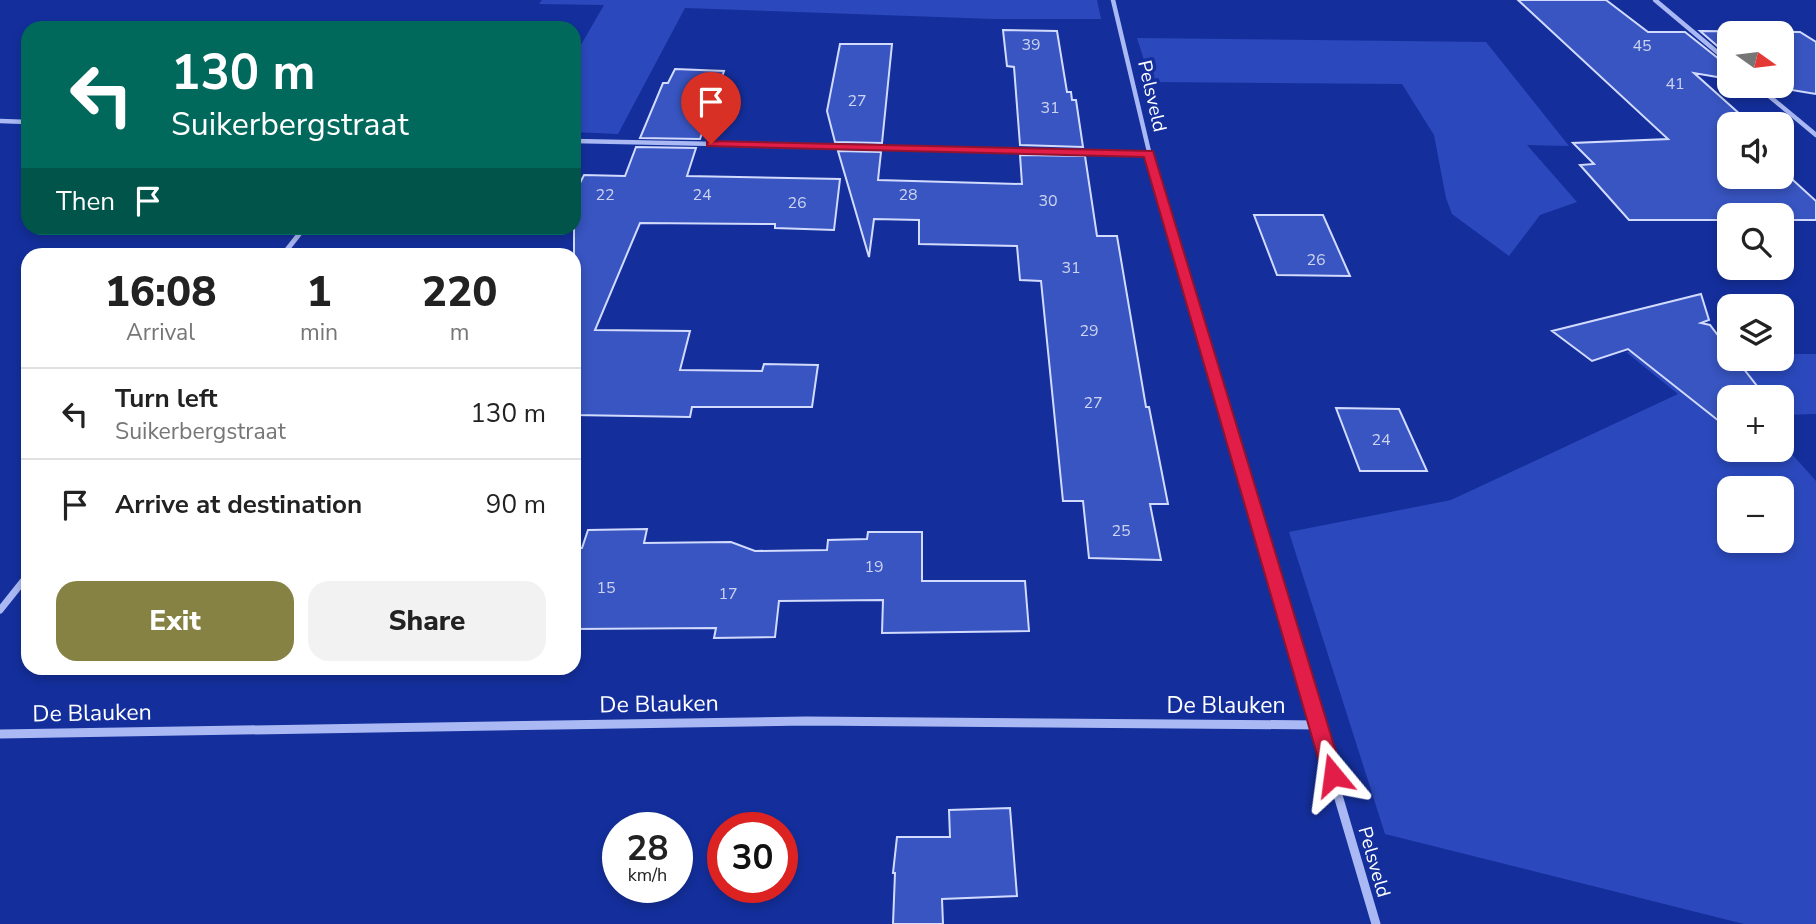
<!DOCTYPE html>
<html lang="en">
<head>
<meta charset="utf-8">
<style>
	:root { --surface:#fff; --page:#f2f2f2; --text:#222; --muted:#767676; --line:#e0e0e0; --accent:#858243 }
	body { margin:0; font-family:"Nunito Sans",sans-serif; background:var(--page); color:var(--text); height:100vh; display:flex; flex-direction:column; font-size:26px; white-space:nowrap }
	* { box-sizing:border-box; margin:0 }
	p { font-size:23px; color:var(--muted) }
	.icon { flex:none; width:38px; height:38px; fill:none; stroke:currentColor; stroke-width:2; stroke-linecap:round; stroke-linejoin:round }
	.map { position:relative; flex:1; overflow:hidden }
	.drawer { position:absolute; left:21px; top:248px; width:560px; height:427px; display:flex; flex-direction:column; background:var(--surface); border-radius:21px; box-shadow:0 4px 10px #0003 }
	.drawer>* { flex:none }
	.banner { position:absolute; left:21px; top:21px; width:560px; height:214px; border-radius:21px; box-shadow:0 4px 10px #0003; background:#00695c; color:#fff; overflow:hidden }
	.needle { width:46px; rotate:104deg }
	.fabs { position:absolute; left:1717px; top:21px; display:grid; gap:14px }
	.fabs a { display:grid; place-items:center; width:77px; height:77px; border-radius:14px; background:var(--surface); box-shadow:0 4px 10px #0003; font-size:35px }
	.speed { position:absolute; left:602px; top:812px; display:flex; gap:14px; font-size:35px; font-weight:700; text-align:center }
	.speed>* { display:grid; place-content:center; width:91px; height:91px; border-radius:50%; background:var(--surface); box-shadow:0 4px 10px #0003; line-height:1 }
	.speed small { font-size:18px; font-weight:400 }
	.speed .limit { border:10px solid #d22; background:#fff; color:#111 }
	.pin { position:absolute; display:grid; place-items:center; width:60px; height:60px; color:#fff; margin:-72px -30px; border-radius:50% 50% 50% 0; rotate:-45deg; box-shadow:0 0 7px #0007 }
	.pin .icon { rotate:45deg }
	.me { position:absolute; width:77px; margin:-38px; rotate:344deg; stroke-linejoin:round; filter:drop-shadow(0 0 5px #0008) }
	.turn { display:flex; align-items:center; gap:24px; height:147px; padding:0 35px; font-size:32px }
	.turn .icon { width:91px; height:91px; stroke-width:2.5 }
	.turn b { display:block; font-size:49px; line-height:60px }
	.then { display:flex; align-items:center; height:66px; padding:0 35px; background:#0003; gap:14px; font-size:26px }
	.eta { display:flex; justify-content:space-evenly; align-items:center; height:119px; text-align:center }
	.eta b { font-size:42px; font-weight:800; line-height:49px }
	.action { display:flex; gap:14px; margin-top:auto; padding:14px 35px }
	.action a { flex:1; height:80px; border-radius:21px; background:var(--accent); color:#fff; font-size:28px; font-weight:800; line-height:80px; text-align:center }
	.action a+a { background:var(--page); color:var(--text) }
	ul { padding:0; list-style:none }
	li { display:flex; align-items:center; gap:21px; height:91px; padding:0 35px; border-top:2px solid var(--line) }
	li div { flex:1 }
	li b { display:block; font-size:26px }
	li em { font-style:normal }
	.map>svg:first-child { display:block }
	.green { fill:#2b49bc; fill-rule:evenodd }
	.building { fill:#3855c1; stroke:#d2dbfd; stroke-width:2 }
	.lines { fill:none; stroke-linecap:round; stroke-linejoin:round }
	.minor-far3 { stroke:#aab9f3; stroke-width:4.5 }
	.minor-far2 { stroke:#aab9f3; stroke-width:5 }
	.minor-far1 { stroke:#aab9f3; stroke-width:7 }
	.minor { stroke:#aab9f3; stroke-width:9 }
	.route { fill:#e11d48; stroke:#92132f; stroke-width:2 }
	.labels { text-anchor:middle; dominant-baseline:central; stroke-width:7; stroke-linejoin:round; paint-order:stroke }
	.number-label { font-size:16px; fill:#cdd4f0 }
	.street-label { font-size:19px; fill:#fff; stroke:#142f9c }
	.near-street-label { font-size:23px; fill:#fff; stroke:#142f9c }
</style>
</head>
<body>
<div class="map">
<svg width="1816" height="924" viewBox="0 0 1816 924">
	<rect width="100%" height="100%" fill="#142f9c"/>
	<path class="green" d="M542 0H1097L1101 19H994L685 8 618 134 574 132V57L604 5 539 4Z
		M1137 38 1486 42 1569 146 1527 145 1577 202 1540 215 1509 256 1452 214 1446 198 1434 135 1402 84 1151 82Z
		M1626 352 1729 353V359H1782V354H1816V414L1782 415V397H1729V450H1782V443L1816 481V924H1744L1385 834 1289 532 1451 500 1678 394ZM1729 488H1782V541H1729Z"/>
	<path class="building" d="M1518 0H1606L1648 32H1685L1729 67V79L1694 73 1751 124H1729V177H1782V170L1816 201V220H1782V215H1729V220H1629L1580 165 1594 164 1573 143 1668 139Z
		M1003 30 1057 31 1067 92H1071L1072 100H1076L1083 147 1020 145 1014 67 1007 66Z
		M1700 31 1800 32 1816 42V94L1768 86H1782V33H1729V56Z
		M840 44H892L882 143 835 142 827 111Z
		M675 69 724 71 700 139 640 138 663 83H668Z
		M636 147 696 148 687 176 840 179 834 230 775 228V224L640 223 595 330 690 331 680 370 762 371 764 364 818 365 812 407H692L690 417 574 415V188L579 185 584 175 625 176Z
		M838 151 881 152 878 180 1022 184 1020 155 1085 156 1097 236H1117L1146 407H1149L1168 504H1150L1161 560 1089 558 1083 501H1063L1041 281 1020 280 1017 246 919 244V220L874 219 869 257Z
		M1254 215H1323L1350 276 1277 275Z
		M1701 294 1709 320 1701 323 1710 325 1729 350V359H1736L1764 395 1762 397H1729V429L1628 349 1592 361 1552 331Z
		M1336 408 1399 409 1427 471H1360Z
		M647 529 644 543 731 542 755 551 827 550 828 540 867 539 868 532H922V581H1025L1029 631 882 633 883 600 779 601 775 637 714 638 716 628 574 629V548H582L588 530Z
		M1010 808 1017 896 942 899 943 924H893L895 873H893L897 837H950L949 810Z"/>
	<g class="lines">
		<path class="minor-far3" d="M1113 0 1151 160
			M1655 0 1729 62
			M1757 86 1816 135
			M0 121 28 122
			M574 141 1149 153"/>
		<path class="minor-far2" d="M1151 159 1210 360
			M282 256 304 228"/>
		<path class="minor-far1" d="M1210 359 1284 611
			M0 610 28 575"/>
		<path class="minor" d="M1283 609 1376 924
			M0 734 806 721 1319 725"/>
	</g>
	<path class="route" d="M711 141 1153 151 1343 775 1340 782 1333 785 1326 782 1323 775 1144 157 707 146V142Z"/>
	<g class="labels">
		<g class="number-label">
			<text x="1031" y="45">39</text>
			<text x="1642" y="46">45</text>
			<text x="1675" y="84">41</text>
			<text x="857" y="101">27</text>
			<text x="1050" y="108">31</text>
			<text x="605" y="195">22</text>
			<text x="702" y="195">24</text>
			<text x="908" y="195">28</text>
			<text x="1048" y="201">30</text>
			<text x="797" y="203">26</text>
			<text x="1316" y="260">26</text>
			<text x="1071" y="268">31</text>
			<text x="1089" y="331">29</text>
			<text x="1093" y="403">27</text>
			<text x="1381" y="440">24</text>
			<text x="1121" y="531">25</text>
			<text x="874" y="567">19</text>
			<text x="606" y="588">15</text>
			<text x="728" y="594">17</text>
		</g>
		<g class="street-label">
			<text transform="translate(1152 96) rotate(77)">Pelsveld</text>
			<text transform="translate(1374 862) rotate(74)">Pelsveld</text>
		</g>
		<g class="near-street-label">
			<text transform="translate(659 704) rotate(-1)">De Blauken</text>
			<text x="1226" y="705">De Blauken</text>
			<text transform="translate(92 713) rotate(-1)">De Blauken</text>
		</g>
	</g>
</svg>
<div class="fabs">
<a><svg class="needle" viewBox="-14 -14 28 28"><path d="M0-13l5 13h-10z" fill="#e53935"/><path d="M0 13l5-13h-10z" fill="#767676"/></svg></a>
<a><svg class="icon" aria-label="sound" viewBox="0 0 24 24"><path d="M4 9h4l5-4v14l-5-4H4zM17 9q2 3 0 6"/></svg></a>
<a><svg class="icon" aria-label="search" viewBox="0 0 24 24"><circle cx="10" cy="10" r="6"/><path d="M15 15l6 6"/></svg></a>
<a><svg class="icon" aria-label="layers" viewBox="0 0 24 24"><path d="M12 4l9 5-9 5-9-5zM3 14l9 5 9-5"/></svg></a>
<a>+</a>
<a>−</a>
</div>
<div class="speed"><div>28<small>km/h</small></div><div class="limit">30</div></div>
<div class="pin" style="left:711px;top:144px;background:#d93025"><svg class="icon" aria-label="arrive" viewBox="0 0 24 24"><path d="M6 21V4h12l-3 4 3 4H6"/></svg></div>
<svg class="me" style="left:1333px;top:775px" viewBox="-20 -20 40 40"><path d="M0-17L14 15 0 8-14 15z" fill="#e11d48" stroke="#fff" stroke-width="4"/></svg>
<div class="banner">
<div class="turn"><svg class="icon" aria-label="left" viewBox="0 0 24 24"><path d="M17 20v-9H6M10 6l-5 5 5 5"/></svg><div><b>130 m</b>Suikerbergstraat</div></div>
<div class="then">Then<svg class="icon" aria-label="arrive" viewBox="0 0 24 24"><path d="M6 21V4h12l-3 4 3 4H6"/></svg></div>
</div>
<section class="drawer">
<div class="eta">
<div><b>16:08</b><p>Arrival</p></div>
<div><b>1</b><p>min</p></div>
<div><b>220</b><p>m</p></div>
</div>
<ul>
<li><svg class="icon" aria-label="left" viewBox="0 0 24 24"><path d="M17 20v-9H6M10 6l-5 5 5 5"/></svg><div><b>Turn left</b><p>Suikerbergstraat</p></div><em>130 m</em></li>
<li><svg class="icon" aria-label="arrive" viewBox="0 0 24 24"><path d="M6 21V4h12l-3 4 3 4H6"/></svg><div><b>Arrive at destination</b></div><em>90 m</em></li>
</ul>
<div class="action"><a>Exit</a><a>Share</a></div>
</section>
</div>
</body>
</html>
